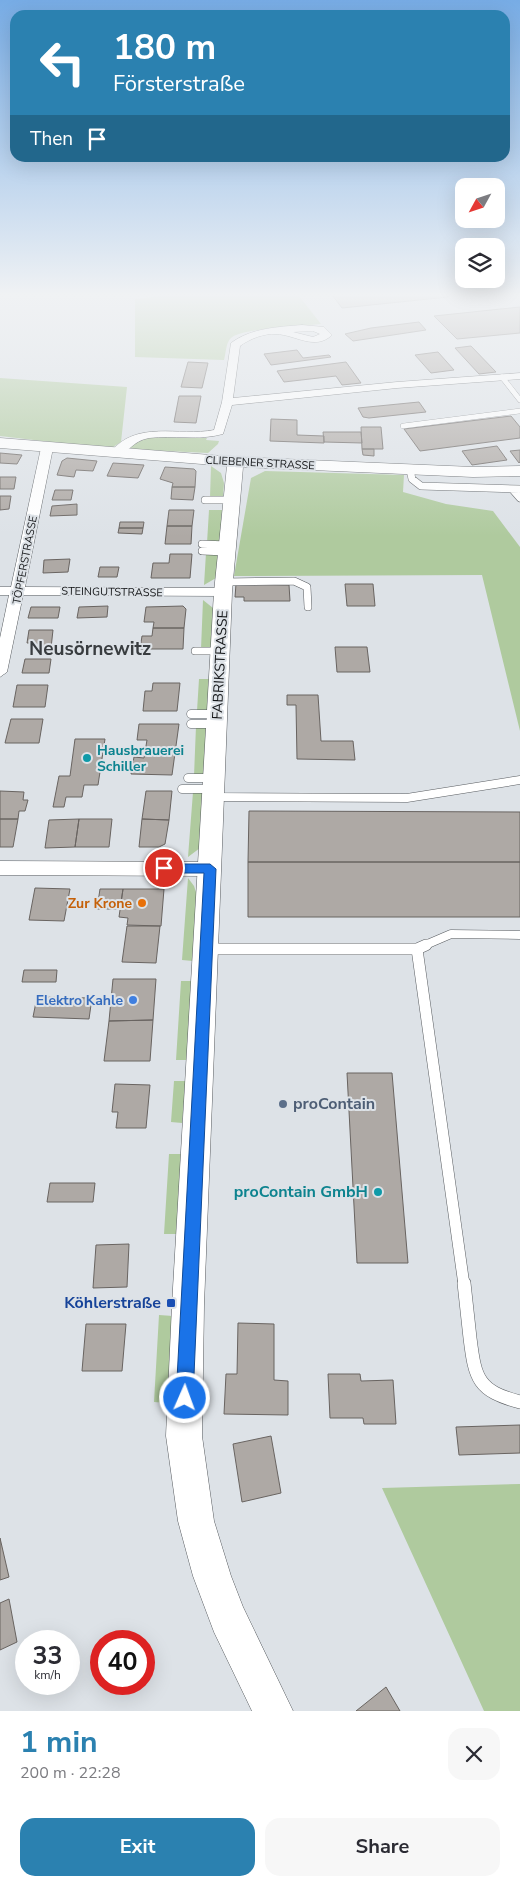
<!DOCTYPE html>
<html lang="en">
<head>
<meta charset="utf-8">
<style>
	:root { --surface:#fff; --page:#f7f7f7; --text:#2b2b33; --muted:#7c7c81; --accent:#2b81b0 }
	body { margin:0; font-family:"Nunito Sans",sans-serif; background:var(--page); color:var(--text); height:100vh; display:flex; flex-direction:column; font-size:19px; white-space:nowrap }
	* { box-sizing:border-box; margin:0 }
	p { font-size:16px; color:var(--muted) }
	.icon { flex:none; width:28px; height:28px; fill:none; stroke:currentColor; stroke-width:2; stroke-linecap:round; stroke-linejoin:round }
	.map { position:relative; height:1711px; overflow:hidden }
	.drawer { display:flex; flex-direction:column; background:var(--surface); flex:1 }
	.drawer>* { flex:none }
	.banner { position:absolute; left:10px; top:10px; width:500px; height:152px; border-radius:15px; box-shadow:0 5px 20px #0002; background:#2b81b0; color:#fff; overflow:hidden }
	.needle { width:32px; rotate:230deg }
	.controls { position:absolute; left:455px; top:178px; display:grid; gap:10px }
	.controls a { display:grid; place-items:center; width:50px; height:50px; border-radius:10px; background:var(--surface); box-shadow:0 5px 20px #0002; font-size:25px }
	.speed { position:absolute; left:15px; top:1630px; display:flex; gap:10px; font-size:25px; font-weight:700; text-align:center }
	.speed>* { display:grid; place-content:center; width:65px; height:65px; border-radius:50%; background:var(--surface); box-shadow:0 5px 20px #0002; line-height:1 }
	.speed small { font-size:12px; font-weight:400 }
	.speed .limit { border:8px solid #d22; background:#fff; color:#111 }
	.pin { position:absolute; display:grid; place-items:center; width:42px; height:42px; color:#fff; margin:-21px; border:2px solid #fff; border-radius:50%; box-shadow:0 1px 5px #0007 }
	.me { position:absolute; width:55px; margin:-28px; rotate:2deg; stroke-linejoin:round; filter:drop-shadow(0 0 4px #0008) }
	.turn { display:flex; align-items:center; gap:18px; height:105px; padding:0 20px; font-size:22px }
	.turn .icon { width:65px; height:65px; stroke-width:2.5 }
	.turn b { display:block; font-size:35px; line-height:42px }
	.then { display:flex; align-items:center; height:48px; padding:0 20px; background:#0003; gap:10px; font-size:19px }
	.round { display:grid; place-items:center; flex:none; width:52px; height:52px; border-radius:15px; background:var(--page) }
	.overview { display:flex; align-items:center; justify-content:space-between; height:85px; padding:0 20px }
	h1 { font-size:30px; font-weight:700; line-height:38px; color:var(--accent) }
	.action { display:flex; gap:10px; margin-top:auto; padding:10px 20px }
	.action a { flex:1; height:58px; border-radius:15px; background:var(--accent); color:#fff; font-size:20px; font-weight:700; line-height:58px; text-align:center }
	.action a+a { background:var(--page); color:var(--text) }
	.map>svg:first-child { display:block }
	.green { fill:#afca9e }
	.building { fill:#aea9a5; stroke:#696461 }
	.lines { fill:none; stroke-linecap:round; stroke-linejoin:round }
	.lane-far4-casing { stroke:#585c60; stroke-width:5.5 }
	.lane-far3-casing { stroke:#585c60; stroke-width:8 }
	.lane-far2-casing { stroke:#585c60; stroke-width:9 }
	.lane-far1-casing { stroke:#585c60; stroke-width:12 }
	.lane-casing { stroke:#585c60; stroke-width:14 }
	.street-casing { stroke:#585c60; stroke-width:1 }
	.secondary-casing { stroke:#585c60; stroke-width:1 }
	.lane-far4 { stroke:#fff; stroke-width:5 }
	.lane-far3 { stroke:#fff; stroke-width:7 }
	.lane-far2 { stroke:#fff; stroke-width:8 }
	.lane-far1 { stroke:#fff; stroke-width:11 }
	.lane { stroke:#fff; stroke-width:13 }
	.street { fill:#fff; fill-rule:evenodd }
	.secondary { fill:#fff; fill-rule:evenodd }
	.route { fill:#1a73e8; stroke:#114b97 }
	.culture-dot { fill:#0f9aa8; stroke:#dde2e7; stroke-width:2 }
	.food-dot { fill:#e8710a; stroke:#dde2e7; stroke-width:2 }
	.shop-dot { fill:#3f7fe0; stroke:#dde2e7; stroke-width:2 }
	.service-dot { fill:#5c6f8a; stroke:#dde2e7; stroke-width:2 }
	.transit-dot { fill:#1a4fb4; stroke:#dde2e7; stroke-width:2 }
	.labels { text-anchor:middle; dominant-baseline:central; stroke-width:4; stroke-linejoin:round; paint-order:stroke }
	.far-street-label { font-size:11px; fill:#141618; stroke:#dde2e7 }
	.street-label { font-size:14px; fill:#141618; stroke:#dde2e7 }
	.culture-label { font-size:14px; font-weight:bold; fill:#0d838f; stroke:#dde2e7; text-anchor:start }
	.food-label { font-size:14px; font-weight:bold; fill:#c56008; stroke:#dde2e7; text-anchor:end }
	.shop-label { font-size:14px; font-weight:bold; fill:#366cbe; stroke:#dde2e7; text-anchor:end }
	.near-service-label { font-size:16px; font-weight:bold; fill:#4e5e75; stroke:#dde2e7; text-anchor:start }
	.near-culture-label { font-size:16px; font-weight:bold; fill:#0d838f; stroke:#dde2e7; text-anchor:end }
	.near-transit-label { font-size:16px; font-weight:bold; fill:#164399; stroke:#dde2e7; text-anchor:end }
	.district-label { font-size:19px; font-weight:bold; fill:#393d40; stroke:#dde2e7 }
</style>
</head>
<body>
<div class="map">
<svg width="520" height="1711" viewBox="0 0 520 1711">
	<rect width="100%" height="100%" fill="#dde2e7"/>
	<path class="green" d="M163 296H299L321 324C304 326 242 328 231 338 226 342 226 353 224 360L135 357V299Z
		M0 378 127 387 121 442 110 449 0 436Z
		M151 437 207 438 206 440 219 441 218 444 208 453 126 449 128 445Z
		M211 466 221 473 224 483 223 498H210Z
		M265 471 404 475 403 492 446 504 493 511 520 547V731L482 575 234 576 251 478Z
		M209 510H222L220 542 207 543Z
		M206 553H219L216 578 204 585Z
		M203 600 213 608V649H201Z
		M199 679H211L209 711H197Z
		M196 726H208L206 775 194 776Z
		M193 792H205L200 848 188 857Z
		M188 878 194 886 197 895 193 961 182 960Z
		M181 981H192L187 1060H176Z
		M174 1081H186L182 1123 171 1122Z
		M169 1154H181L178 1234H164Z
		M159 1315 173 1316 167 1403 154 1402Z
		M520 1484V1711H484L382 1488Z"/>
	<path class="building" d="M333 296H447L448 297 342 308Z
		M520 307V333L457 339 434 316Z
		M419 322 426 330 353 341 345 334 371 328Z
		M471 346 496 372 479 374 455 348Z
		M297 350 303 358 329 355 331 357 271 365 264 354Z
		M438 352 454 370 431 373 415 355Z
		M188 362 208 363 202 388 181 387Z
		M346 362 361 383 342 385 336 376 284 382 277 371Z
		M179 396H201L196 423 174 422Z
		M419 402 426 412 369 418 363 417 358 408Z
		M511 416 520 427V438L420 451 404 429Z
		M271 419 297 420V435L324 436V443L270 441Z
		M361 427H381L383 449H362Z
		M323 432H361L362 443 324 442Z
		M497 446 507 460 472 465 462 451Z
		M362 449H374V456L363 455Z
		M520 450V462L519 463 510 451Z
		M0 453 22 455 17 464 0 463Z
		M67 458 97 461 93 471 76 470 74 477 57 475 62 461Z
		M113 463 144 465 138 478 107 476Z
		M165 467 194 469 196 471 195 487H172L173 483 160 479Z
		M0 477H16L14 489H0Z
		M172 487H195L193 500 171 499Z
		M55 490H73L71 500H52Z
		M0 496H11L9 509 0 510Z
		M77 504V515L50 516 52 506Z
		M169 510H194L192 526H167Z
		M120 522H144L143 528H119Z
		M167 526H192L191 544H165Z
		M119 528H143L142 534 118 533Z
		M170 554H192L190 578H151L153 563H169Z
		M70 559 68 572 43 573 44 560Z
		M100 567H119L117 577H98Z
		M236 584 289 585 290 601H244V597H235Z
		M345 584H373L375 606H347Z
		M108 606 107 617 77 618 79 607Z
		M183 606 186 609 184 628H153L154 622H144L146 607Z
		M31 607H60L58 618H28Z
		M153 628H184L183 649H140L142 636H152Z
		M29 630H53L51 648H30L31 643H27Z
		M335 647H367L370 672H337Z
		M25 659H51L49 673H22Z
		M153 683H180L177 711H143L145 691H152Z
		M17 685H48L45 707H13Z
		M287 695H318L321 741H353L355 760 297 759 296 705H287Z
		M11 719H43L39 743H5Z
		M139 724H179L175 753 145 752 147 740H137Z
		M75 739H105L98 785H84L82 797H66L64 807H53L59 776H70Z
		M145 752 175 753 172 775 131 774 134 757 144 758Z
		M0 791 24 792 23 800H28L25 811H19L18 819H0Z
		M146 791H172L169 820 142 819Z
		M249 811 520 812V862H248Z
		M0 819H18L13 847H0Z
		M79 819H112L109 847H75Z
		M79 819 75 847 45 848 49 820Z
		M142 819 169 820 165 844 159 847H139Z
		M248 862H520V917H248Z
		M35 888 70 889 64 921 29 920Z
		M100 889H123L120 909H97Z
		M123 889H164L161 926 127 925 128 918 119 917Z
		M127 926H160L156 963 122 962Z
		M24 970H57L56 982H22Z
		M113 979H156L153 1020 109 1021Z
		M37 997 92 998 89 1019 33 1017Z
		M153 1020 150 1061H104L109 1021Z
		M347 1073H392L408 1263H357Z
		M115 1084 150 1085 146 1128H116L118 1112H112Z
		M50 1183H95L93 1202H47Z
		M129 1244 127 1287 93 1288 96 1245Z
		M238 1323 274 1324V1380L288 1381V1415L224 1414 226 1374H237Z
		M86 1324H126L122 1371H82Z
		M328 1374H360L361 1381 393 1380 396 1424H364L363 1418H330Z
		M520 1425V1453L459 1455 456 1427Z
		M271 1436 281 1493 242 1502 233 1444Z
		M0 1538 9 1577 0 1580Z
		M9 1599 17 1642 0 1650V1603Z
		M386 1687 400 1711H356Z"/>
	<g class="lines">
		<g class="lane-far4-casing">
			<path id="lane-far4" d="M502 377 520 400
				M403 426 520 411"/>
		</g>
		<g class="lane-far3-casing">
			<path id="lane-far3" d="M410 470 412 479 421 486 520 489
				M513 490 520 498
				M205 500H231
				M202 544 227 545
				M202 551 227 552
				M225 582 294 581 307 587 308 607
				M195 651H221"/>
		</g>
		<g class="lane-far2-casing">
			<path id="lane-far2" d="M191 714H218
				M191 724H217
				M188 778H215
				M182 789H214
				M214 797 407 798 520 780
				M423 946 451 934 520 935"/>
		</g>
		<g class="lane-far1-casing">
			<path id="lane-far1" d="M206 949H417L464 1285
				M417 949 426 945"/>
		</g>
		<g class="lane-casing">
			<path id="lane" d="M464 1283C466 1302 468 1320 470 1338 475 1379 478 1391 520 1402"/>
		</g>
		<g class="street-casing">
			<path id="street" d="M302 325 324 327 332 335C315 351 296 335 276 334 265 333 249 339 240 346L233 398 397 382 520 373V379L397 388 232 405 223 434C198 441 174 435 149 438 132 441 128 454 116 456L110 453C136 419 179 437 214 430L222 402 231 343C251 328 278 327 302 325ZM313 331 320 334 313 337 293 332Z
				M47 445 53 448 25 587 223 588 230 592 223 596 23 595 7 672 0 677V638L9 595H0V587H11L41 448Z
				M0 861 210 862 216 864 219 869 216 874 210 876 0 875Z"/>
		</g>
		<g class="secondary-casing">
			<path id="secondary" d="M0 438 235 457 473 467 520 466V476L473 477 243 467 232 592 204 1305 202 1436 214 1521 231 1576 243 1607 293 1711H252L214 1632 193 1576 178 1521 166 1436 172 1305 214 592 227 466 0 448Z"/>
		</g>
		<use href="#lane-far4" class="lane-far4"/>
		<use href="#lane-far3" class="lane-far3"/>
		<use href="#lane-far2" class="lane-far2"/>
		<use href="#lane-far1" class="lane-far1"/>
		<use href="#lane" class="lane"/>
		<use href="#street" class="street"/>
		<use href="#secondary" class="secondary"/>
	</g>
	<linearGradient id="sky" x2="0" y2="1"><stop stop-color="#77ace5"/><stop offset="0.55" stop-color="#f0f2f4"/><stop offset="1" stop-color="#f0f2f4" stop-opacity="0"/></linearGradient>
	<rect width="520" height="536" fill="url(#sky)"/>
	<path class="route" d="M164 864H210L216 869 193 1398 191 1404 185 1407 179 1404 176 1398 204 873H164L158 868Z"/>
	<g class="culture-dot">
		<circle cx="87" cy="758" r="5"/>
		<circle cx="378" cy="1192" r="5"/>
	</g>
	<circle class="food-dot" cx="142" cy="903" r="5"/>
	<circle class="shop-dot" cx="133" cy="1000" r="5"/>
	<circle class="service-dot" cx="283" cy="1104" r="5"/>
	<rect class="transit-dot" x="166" y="1298" width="10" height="10" rx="2.5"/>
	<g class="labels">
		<g class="far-street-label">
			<text transform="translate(260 463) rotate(3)">CLIEBENER STRASSE</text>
			<text transform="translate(25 560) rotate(-79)">TÖPFERSTRASSE</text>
			<text transform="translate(112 592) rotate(1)">STEINGUTSTRASSE</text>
		</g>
		<g class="street-label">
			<text transform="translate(220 665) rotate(-87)">FABRIKSTRASSE</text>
		</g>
		<g class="culture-label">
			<text x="97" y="750">Hausbrauerei<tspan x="97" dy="16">Schiller</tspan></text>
		</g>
		<g class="food-label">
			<text x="132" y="903">Zur Krone</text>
		</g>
		<g class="shop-label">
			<text x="123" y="1000">Elektro Kahle</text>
		</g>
		<g class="near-service-label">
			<text x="293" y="1104">proContain</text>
		</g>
		<g class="near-culture-label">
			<text x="368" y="1192">proContain GmbH</text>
		</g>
		<g class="near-transit-label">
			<text x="161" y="1303">Köhlerstraße</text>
		</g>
		<g class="district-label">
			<text x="90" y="649">Neusörnewitz</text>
		</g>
	</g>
</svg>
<div class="controls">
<a><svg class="needle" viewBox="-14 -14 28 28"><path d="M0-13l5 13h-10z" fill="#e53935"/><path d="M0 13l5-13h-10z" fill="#7c7c81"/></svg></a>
<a><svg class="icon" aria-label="layers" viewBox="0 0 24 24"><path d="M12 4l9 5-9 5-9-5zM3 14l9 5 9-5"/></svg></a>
</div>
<div class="speed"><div>33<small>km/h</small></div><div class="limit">40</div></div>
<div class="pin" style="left:164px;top:868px;background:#d93025"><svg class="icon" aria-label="arrive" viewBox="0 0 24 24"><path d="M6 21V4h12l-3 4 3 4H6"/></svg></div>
<svg class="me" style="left:185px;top:1398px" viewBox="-20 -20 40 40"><circle r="17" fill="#1a73e8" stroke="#fff" stroke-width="3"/><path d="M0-11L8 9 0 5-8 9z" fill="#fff"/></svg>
<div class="banner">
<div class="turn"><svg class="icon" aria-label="left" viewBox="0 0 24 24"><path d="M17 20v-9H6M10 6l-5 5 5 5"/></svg><div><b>180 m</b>Försterstraße</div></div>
<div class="then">Then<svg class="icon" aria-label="arrive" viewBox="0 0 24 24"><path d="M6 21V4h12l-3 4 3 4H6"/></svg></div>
</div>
</div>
<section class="drawer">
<div class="overview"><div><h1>1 min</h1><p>200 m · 22:28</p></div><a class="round"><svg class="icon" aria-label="close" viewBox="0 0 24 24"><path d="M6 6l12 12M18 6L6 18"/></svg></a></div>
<div class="action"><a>Exit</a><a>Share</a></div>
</section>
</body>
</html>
